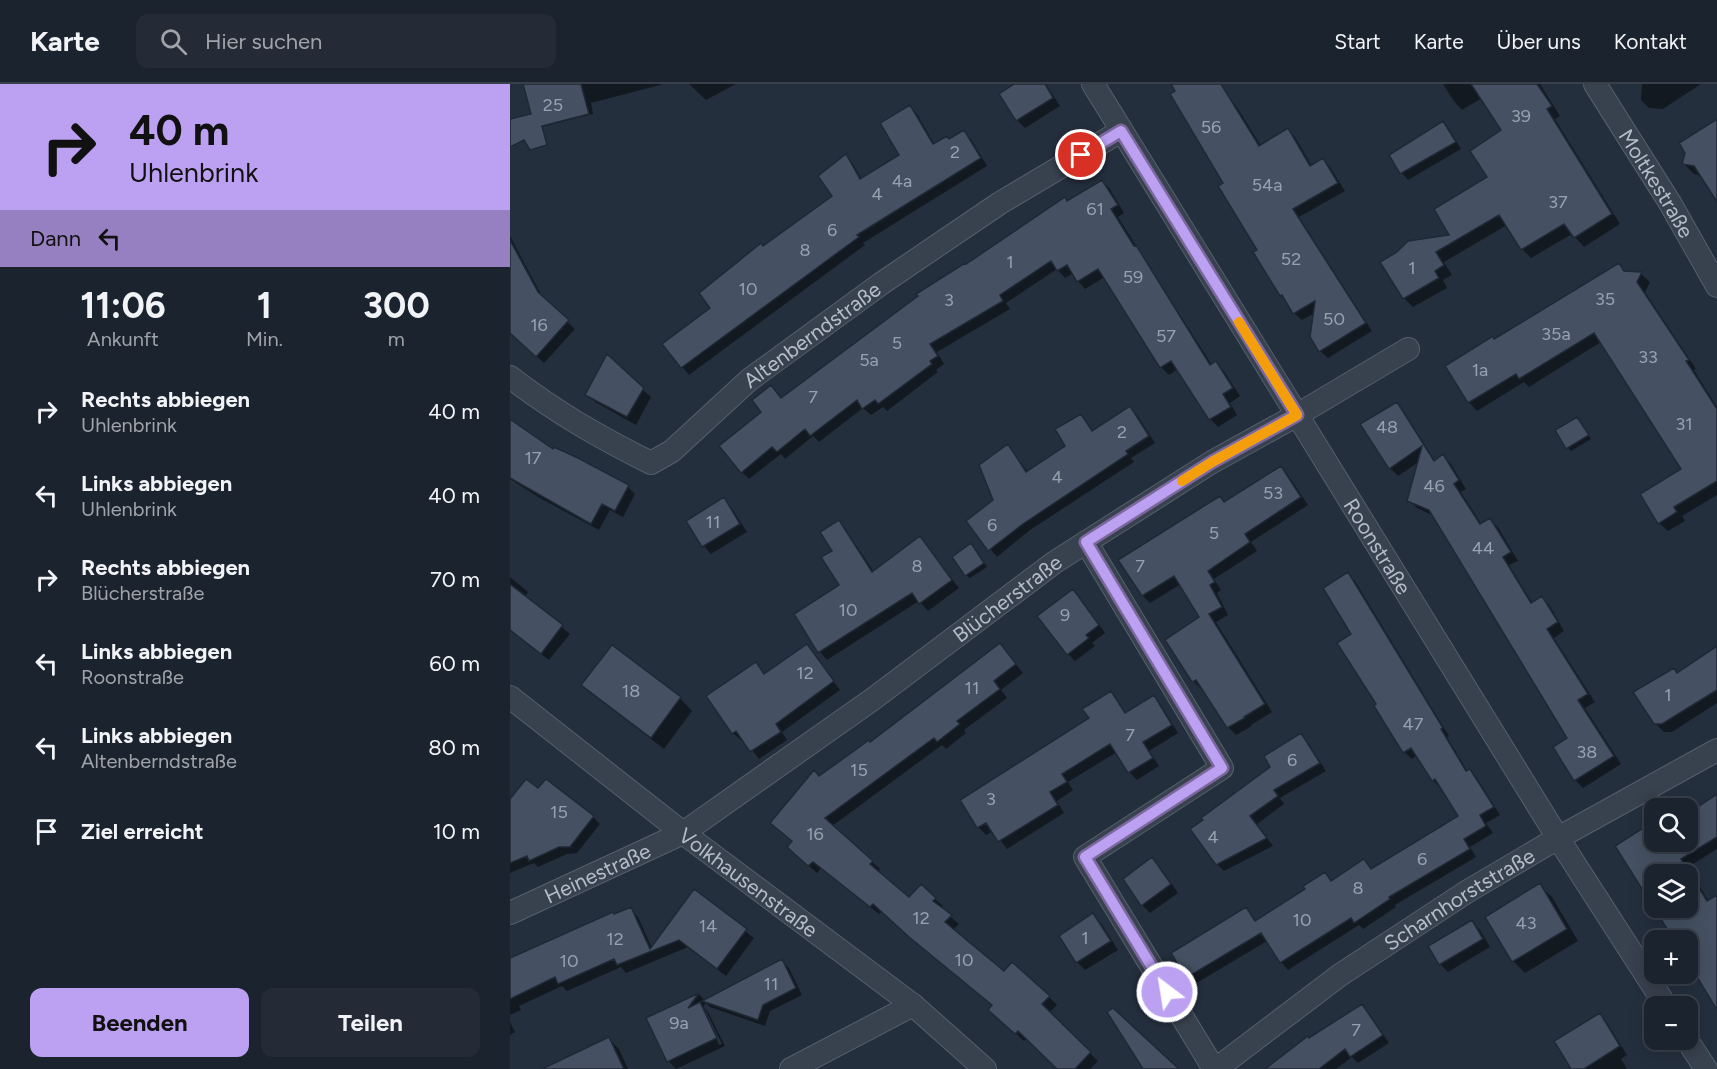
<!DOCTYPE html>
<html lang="de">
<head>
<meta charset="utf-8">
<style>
	:root { --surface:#1b232e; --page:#242b36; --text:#f1f3f6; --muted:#a0a4aa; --line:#39404a; --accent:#bca0f2 }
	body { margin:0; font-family:Figtree,sans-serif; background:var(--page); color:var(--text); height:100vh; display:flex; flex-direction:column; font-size:22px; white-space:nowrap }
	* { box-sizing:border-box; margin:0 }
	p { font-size:20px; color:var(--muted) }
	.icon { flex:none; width:33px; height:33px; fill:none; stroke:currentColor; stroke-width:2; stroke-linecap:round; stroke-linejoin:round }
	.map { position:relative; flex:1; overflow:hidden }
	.sheet { display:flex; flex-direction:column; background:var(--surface); width:510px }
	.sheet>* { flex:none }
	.banner { background:#bca0f2; color:#111; overflow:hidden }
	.tools { position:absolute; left:1134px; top:714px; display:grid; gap:12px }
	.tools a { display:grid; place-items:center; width:54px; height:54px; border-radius:12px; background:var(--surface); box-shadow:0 3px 15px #0003,0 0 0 2px var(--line); font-size:30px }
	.pin { position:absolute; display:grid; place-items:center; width:51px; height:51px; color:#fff; margin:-26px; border:3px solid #fff; border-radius:50%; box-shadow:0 2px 6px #0007 }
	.me { position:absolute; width:66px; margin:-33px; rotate:329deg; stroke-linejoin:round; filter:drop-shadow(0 0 4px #0008) }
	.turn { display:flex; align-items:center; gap:21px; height:126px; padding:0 30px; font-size:27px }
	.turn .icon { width:78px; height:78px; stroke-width:2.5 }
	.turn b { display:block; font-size:42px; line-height:51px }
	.then { display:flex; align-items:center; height:57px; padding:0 30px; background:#0003; gap:12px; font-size:22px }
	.eta { display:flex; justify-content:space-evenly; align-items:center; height:102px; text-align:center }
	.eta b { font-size:36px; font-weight:700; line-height:42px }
	.primary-button { display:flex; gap:12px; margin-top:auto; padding:12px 30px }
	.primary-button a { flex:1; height:69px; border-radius:12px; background:var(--accent); color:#111; font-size:24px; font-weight:700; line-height:69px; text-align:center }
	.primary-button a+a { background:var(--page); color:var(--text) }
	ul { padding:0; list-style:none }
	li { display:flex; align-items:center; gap:18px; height:84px; padding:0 30px }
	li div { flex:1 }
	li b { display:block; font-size:22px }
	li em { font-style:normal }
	header { display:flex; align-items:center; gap:36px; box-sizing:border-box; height:84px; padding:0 30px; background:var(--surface); border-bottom:2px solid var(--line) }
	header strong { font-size:28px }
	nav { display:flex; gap:33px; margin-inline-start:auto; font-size:21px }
	.search { width:420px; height:54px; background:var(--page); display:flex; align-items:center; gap:15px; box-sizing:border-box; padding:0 21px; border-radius:12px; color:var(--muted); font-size:22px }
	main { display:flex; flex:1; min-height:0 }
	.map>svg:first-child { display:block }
	.shadow { fill:#0007; fill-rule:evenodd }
	.building { fill:#455162; stroke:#1f2835; stroke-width:1.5; fill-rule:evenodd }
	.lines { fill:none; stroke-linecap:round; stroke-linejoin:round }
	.street-casing { stroke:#565f6c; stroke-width:24 }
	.street { stroke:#38414e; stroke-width:22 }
	.route-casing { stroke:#7a689d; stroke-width:15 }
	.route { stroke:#bca0f2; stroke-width:10 }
	.slow { stroke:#f59e0b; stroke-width:10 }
	.labels { text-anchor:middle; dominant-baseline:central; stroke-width:6; stroke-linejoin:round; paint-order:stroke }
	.number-label { font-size:18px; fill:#98a1af }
	.street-label { font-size:21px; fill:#b4bcc9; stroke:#1d2633 }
</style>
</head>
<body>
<header>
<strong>Karte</strong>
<div class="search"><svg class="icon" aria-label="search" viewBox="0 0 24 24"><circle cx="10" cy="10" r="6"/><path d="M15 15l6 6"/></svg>Hier suchen</div>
<nav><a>Start</a><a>Karte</a><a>Über uns</a><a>Kontakt</a></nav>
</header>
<main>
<section class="sheet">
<div class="banner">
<div class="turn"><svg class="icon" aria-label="right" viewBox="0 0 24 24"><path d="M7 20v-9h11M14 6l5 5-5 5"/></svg><div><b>40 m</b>Uhlenbrink</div></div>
<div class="then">Dann<svg class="icon" aria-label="left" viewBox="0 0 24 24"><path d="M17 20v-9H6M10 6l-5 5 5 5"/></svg></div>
</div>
<div class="eta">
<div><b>11:06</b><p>Ankunft</p></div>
<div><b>1</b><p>Min.</p></div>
<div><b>300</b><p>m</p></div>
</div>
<ul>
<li><svg class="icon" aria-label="right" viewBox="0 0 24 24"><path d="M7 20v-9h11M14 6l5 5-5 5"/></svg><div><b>Rechts abbiegen</b><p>Uhlenbrink</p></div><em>40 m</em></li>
<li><svg class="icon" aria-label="left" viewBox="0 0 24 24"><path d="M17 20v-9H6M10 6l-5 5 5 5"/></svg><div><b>Links abbiegen</b><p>Uhlenbrink</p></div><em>40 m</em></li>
<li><svg class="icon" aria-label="right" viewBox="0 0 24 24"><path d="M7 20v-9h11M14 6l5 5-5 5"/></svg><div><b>Rechts abbiegen</b><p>Blücherstraße</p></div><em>70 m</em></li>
<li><svg class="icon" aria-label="left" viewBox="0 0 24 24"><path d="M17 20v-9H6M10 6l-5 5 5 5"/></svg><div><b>Links abbiegen</b><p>Roonstraße</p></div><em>60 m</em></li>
<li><svg class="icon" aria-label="left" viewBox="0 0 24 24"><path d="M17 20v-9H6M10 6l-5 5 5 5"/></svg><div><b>Links abbiegen</b><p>Altenberndstraße</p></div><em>80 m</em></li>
<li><svg class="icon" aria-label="arrive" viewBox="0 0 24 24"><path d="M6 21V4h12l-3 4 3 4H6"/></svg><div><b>Ziel erreicht</b></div><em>10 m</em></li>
</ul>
<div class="primary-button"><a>Beenden</a><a>Teilen</a></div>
</section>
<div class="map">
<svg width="1207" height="985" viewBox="0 0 1207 985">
	<rect width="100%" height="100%" fill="#242f3e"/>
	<path class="shadow" d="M15 0H154L81 19 83 30 32 43Z
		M179 0H226L196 16Z
		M507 0H536L550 22 515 44 507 36Z
		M664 0H708L727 23 751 62 778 46 785 53 802 82 813 75 820 83 835 107 789 133 862 247 818 274 810 267 805 229 792 236 784 229 749 167Z
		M933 0H1030L1050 32 1045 35 1110 140 1074 163 1062 150 1021 174 1012 165 997 141 934 178 942 191 933 196 937 204 903 223 894 214 872 179 942 152 979 94 993 47 972 14 952 26 943 16Z
		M1132 0H1191L1153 25 1139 24 1131 16Z
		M399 23 407 30 425 61 439 56 453 48 461 55 477 82 353 159 355 161 179 291 154 260 202 224 254 163 324 112 336 72 343 80 352 96 391 71Z
		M1207 37V116L1191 92 1184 90 1174 80 1177 69 1171 59Z
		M933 39 939 45 951 65 898 96 892 89 881 71Z
		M592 97 600 105 614 129 608 133 702 281 706 279 714 287 730 312 720 319 727 331 708 343 700 335 668 285 659 291 651 283 595 193 575 205 562 190 555 194 547 185 496 219 500 225 427 268 434 280 426 286 428 288 377 327 373 323 361 331 353 324 309 358 303 352 275 375 271 370 239 395 232 388 272 315 456 182 555 115 558 118Z
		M0 152 34 216 65 245 34 279 0 248Z
		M1109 181 1116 188 1131 190 1140 198 1135 208 1186 285 1184 286 1207 323V411L1172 432 1175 437 1158 447 1149 439 1173 385 1091 258 1019 303 1014 298 967 327 959 318 985 256Z
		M132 305 141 313 126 341 85 318 77 310Z
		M887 320 894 328 925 377 933 372 941 380 956 405 951 408 972 441 980 436 988 443 1008 477 999 481 1023 520 1032 514 1040 522 1054 547 1044 554 1085 618 1075 624 1111 680 1073 704 1065 696 1059 654 924 432 907 424 899 416 910 377 888 392 880 384Z
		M620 324 627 331 645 359 621 374 624 378 520 446 487 473 458 437 485 417 498 362 518 388 557 362 571 332 583 347Z
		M1067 335 1081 355 1061 367 1058 364Z
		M0 336 43 367 118 403 125 410 113 433 100 426 89 446 28 413 0 395Z
		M771 383 778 391 798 421 741 458 747 467 704 495 711 506 707 509 718 531 706 538 762 628 741 641 742 642 726 651 718 643 693 604 691 605 683 597 657 556 691 534 671 500 640 519 633 512 715 419Z
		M214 415 221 423 237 448 201 470 194 462 178 437Z
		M329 438 336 446 364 488 410 454 449 504 418 527 409 517 317 576 310 568 331 502 324 467Z
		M465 465 477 483 460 494 456 491Z
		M837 490 845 497 939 652 937 653 958 688 960 687 967 694 990 731 976 739 983 749 960 763 966 773 885 821 886 823 853 845 849 841 778 886 771 878 757 857 685 900 677 893 663 870 736 825 746 838 797 806 815 790 822 798 854 777 862 786 950 733 932 703 930 704 923 696 907 671 902 675 894 668 868 620 843 550Z
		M0 493 18 508 15 513 60 550 39 576 0 546Z
		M570 514 595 549 582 559 585 562 565 577 558 570Z
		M490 561 513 589 491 606 497 614 454 646 456 649 436 665 432 661 322 742 370 785 367 789 399 815H425L433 822 431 825 449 840 443 846 495 889 502 880 539 913 547 921 539 929 588 977 580 985H549L517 954 514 957 488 933 483 922 372 827 369 830 311 784 307 789 287 771 283 758 270 746 310 693 360 659Z
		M296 562 330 606 272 648 277 656 249 675 233 654 231 656 223 649 246 580 255 591Z
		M102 564 170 614 182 627 154 665 86 613 73 601Z
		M1207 564V619L1162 648H1154L1145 639 1167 590Z
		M601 609 616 630 644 613 651 621 668 649 639 667 649 682 627 696 619 688 607 668 558 698 563 706 547 717 554 729 497 765 483 747 476 751 468 743 581 635Z
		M791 651 798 659 816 687 770 714 774 720 747 740 763 762 714 787 707 780Z
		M28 707 83 733 90 740 67 769 57 770 28 783 24 779 0 789V718Z
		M1207 711V765L1178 783 1207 831V923L1178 875V856H1166L1145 824H1178V790H1144V823L1107 762 1144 739V758H1178V724H1169L1178 719 1184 726Z
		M642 775 650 783 668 809 640 829 632 821Z
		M1029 801 1042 813 1068 857 1015 889 1003 877Z
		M184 807 244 854 216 892 178 863 116 889 111 883 57 907 52 902 9 922 11 926 0 931V876L120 825 128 833 142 864Z
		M583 831 591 839 608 866 575 886 567 878Z
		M962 838 970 846 980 863 938 888 930 880Z
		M272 877 279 884 292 911 260 927 255 942 200 923 196 919 193 923 198 928 215 962 166 985 158 977 138 935 189 910 195 917ZM193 927H196L212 960 209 961Z
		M852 922 859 929 879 959 848 979 842 973 826 985H759Z
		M1089 931 1097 939 1117 971 1111 975 1117 985H1063Z
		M0 938 5 948 0 951Z
		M99 955 109 965 118 985H36Z"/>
	<path class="building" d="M13 0H71L79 30 32 42 37 61 20 66 14 56 0 63V35L21 30Z
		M504 0H535L543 14 506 37 489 10Z
		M661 0H711L749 62 778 44 800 82 813 74 828 99 783 125 856 239 809 268 800 253 805 217 783 230 772 211 770 212 743 168 747 166 708 102 713 99 660 10 665 7Z
		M961 0H1027L1042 22 1037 25 1102 130 1064 154 1054 140 1011 166 989 131 926 168 934 181 925 187 929 194 893 215 870 178 887 168 898 157 939 151 924 125 977 93 960 67 991 46Z
		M400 21 423 60 437 52 439 55 454 46 471 74 347 151 349 153 171 284 152 260 200 224 189 209 251 159 253 162 322 112 308 92 336 70 350 95 389 71 370 39Z
		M1207 35V118L1184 82 1172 80 1175 69 1169 59Z
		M933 37 946 58 890 90 879 71Z
		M592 96 608 121 601 125 624 162 626 161 700 281 706 277 723 304 713 310 721 323 699 336 661 277 650 284 588 185 567 198 557 181 547 187 541 177 490 211 493 217 420 260 428 272 420 277 422 280 368 320 365 316 352 325 347 316 300 352 295 345 267 368 262 363 231 389 209 362 251 328 242 316 261 301 271 314 408 212 406 210 455 179 456 180 555 113 557 117Z
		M0 156 28 208 59 236 26 273 0 249Z
		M1109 179 1114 187 1132 188 1127 198 1179 276 1176 277 1207 325V397L1164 423 1167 428 1148 440 1130 410 1171 385 1084 249 1009 295 1006 290 958 319 935 282 983 252 984 255Z
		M97 270 134 304 117 333 75 311Z
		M887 318 924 377 933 370 949 396 944 400 970 440 980 434 1001 468 993 473 1021 519 1032 512 1048 538 1037 545 1078 610 1068 616 1104 672 1064 697 1043 663 1057 654 919 426 897 417 912 362 879 385 850 340Z
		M620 322 639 352 616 367 618 370 513 440 478 467 456 437 483 416 469 381 498 360 516 388 555 362 545 345 571 330 582 347Z
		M1067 333 1079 351 1056 365 1045 346Z
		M0 335 43 365 44 363 68 374 119 401 105 427 92 420 81 440 0 394Z
		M771 382 791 413 735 450 740 458 698 487 705 498 700 501 712 523 699 530 755 620 734 633 735 634 717 644 686 596 682 598 655 556 689 533 664 492 632 512 608 476 710 412 714 418Z
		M214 413 230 440 192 463 176 437Z
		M329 436 362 488 410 452 442 496 409 520 402 509 308 569 284 530 329 501 311 473 322 467 310 448Z
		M461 459 474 479 455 492 442 473Z
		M838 488 933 644 931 645 956 687 960 685 984 723 970 731 976 742 954 755 960 765 879 813 880 815 844 839 841 834 770 879 751 849 676 894 661 869 736 823 745 837 795 805 793 802 815 788 821 797 854 775 861 785 948 732 925 695 922 697 901 664 893 669 864 622 866 620 827 559 841 550 813 504Z
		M0 500 53 541 31 570 0 546Z
		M563 505 589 541 576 551 579 554 557 571 527 532Z
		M490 559 506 580 484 597 490 605 447 637 450 640 427 658 424 654 315 734 363 777 360 780 399 813 411 800 426 814 423 817 442 831 435 838 494 887 502 878 540 912 532 920 581 968 565 985H547L508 947 505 950 478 926 482 921 399 853 363 820 360 823 303 778 298 782 277 763 282 757 260 739 304 686 309 692 359 656 360 658Z
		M297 560 324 597 266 640 271 648 240 668 226 647 222 650 196 612 246 578 254 590Z
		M102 561 171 613 141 654 71 601Z
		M1207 562V606L1152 640H1144L1123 608 1164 584 1167 589Z
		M601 607 615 629 644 611 662 641 633 658 643 674 618 689 600 660 552 690 557 698 540 708 548 721 488 758 476 739 467 744 450 716 579 634 572 625Z
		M791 649 810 679 764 706 768 712 740 732 757 754 706 781 680 745 693 736 691 734 760 683 754 672Z
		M16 695 28 704 36 695 84 732 60 763H49L19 777 17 772 0 779V715Z
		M1207 710V753L1171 775 1197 817 1207 811V926L1178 878V856H1164L1105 762 1144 737V758H1178V724H1166L1178 717 1183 726ZM1144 790H1178V824H1144Z
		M642 773 661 800 631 822 613 795Z
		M1030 799 1057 845 1002 878 975 833Z
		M184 805 237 845 207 885 169 856 107 881 104 875 48 900 45 893 0 915V874L103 828 104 830 121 823 140 865Z
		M583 829 601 857 566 879 549 852Z
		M962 836 973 855 929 881 918 862Z
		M272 875 286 904 253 921 248 936 192 917Z
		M189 909 178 924 190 918 207 954 157 978 136 934Z
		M852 920 873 951 840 973 835 965 809 985H755L798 952 799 954Z
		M603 924 669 985H633L597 928Z
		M1090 929 1110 962 1074 985H1061L1044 957Z
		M99 953 114 985H32Z"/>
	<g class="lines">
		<g class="street-casing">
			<g id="street">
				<path id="s1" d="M583 0 1048 754 1156 922"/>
				<path id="s2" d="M1085 0 1160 119 1207 202"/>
				<path id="s3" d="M0 293C47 329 89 353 141 379L162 367 239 296 372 199 490 119 611 47"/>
				<path d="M576 458 712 684 575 773 704 985"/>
				<path id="s4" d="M0 613 173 749 403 921 475 985"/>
				<path id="s5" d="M0 829 173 749 363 615 545 478 702 378 787 331 898 265"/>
				<path d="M1177 956 1196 985"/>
				<path d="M281 985 403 921"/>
				<path id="s6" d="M706 985 830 891 958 807 1048 754 1207 666"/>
			</g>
		</g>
		<use href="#street" class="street"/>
	</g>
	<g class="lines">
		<g class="route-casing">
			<path id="route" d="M571 71 611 47 787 331 702 378 576 458 712 684 575 773 657 908"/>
		</g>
		<use href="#route" class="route"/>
		<path class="slow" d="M672 397 702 378 787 331 729 238"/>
	</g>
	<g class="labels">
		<g class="number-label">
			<text x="43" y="21">25</text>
			<text x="1011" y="32">39</text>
			<text x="701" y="43">56</text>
			<text x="445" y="68">2</text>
			<text x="392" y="97">4a</text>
			<text x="757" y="101">54a</text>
			<text x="367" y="110">4</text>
			<text x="1048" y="118">37</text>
			<text x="585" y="125">61</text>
			<text x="322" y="146">6</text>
			<text x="295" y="166">8</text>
			<text x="781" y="175">52</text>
			<text x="500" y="178">1</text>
			<text x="902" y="184">1</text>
			<text x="623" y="193">59</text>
			<text x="238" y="205">10</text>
			<text x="1095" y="215">35</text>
			<text x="439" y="216">3</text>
			<text x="824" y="235">50</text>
			<text x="29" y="241">16</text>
			<text x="1046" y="250">35a</text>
			<text x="656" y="252">57</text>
			<text x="387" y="259">5</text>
			<text x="1138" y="273">33</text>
			<text x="359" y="276">5a</text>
			<text x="970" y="286">1a</text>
			<text x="303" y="313">7</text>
			<text x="1174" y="340">31</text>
			<text x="877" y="343">48</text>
			<text x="612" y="348">2</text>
			<text x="23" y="374">17</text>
			<text x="547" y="393">4</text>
			<text x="924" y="402">46</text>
			<text x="763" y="409">53</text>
			<text x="203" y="438">11</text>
			<text x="482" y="441">6</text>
			<text x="704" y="449">5</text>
			<text x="973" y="464">44</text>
			<text x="407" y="482">8</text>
			<text x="630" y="482">7</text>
			<text x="338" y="526">10</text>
			<text x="555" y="531">9</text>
			<text x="295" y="589">12</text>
			<text x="462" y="604">11</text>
			<text x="121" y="607">18</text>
			<text x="1158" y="611">1</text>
			<text x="903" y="640">47</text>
			<text x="620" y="651">7</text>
			<text x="1077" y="668">38</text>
			<text x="782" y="676">6</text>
			<text x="349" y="686">15</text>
			<text x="481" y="715">3</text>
			<text x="49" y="728">15</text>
			<text x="305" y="750">16</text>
			<text x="703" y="753">4</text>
			<text x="912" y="775">6</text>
			<text x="848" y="804">8</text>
			<text x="411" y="834">12</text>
			<text x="792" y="836">10</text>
			<text x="1016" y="839">43</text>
			<text x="198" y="842">14</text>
			<text x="575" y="854">1</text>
			<text x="105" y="855">12</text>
			<text x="454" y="876">10</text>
			<text x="59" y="877">10</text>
			<text x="261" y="900">11</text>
			<text x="169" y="939">9a</text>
			<text x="846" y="946">7</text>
		</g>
		<g class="street-label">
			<text stroke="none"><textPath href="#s2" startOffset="117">Moltkestraße</textPath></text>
			<text stroke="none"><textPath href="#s3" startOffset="372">Altenberndstraße</textPath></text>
			<text stroke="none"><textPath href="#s1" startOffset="543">Roonstraße</textPath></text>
			<text stroke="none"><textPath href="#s5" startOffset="591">Blücherstraße</textPath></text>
			<text stroke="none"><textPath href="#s5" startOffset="96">Heinestraße</textPath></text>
			<text stroke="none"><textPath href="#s4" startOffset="302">Volkhausenstraße</textPath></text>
			<text stroke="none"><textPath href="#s6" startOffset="297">Scharnhorststraße</textPath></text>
		</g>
	</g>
</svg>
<div class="tools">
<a><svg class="icon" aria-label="search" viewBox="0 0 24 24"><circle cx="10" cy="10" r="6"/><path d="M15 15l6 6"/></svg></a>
<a><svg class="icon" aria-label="layers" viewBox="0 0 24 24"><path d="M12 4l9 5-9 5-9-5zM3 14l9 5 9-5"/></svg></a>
<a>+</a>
<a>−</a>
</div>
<div class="pin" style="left:571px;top:71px;background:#d93025"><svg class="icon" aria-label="arrive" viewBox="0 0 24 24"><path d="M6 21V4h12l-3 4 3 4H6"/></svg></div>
<svg class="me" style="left:657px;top:908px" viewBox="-20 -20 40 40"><circle r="17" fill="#bca0f2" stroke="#fff" stroke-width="3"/><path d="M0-11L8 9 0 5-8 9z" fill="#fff"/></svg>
</div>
</main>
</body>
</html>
